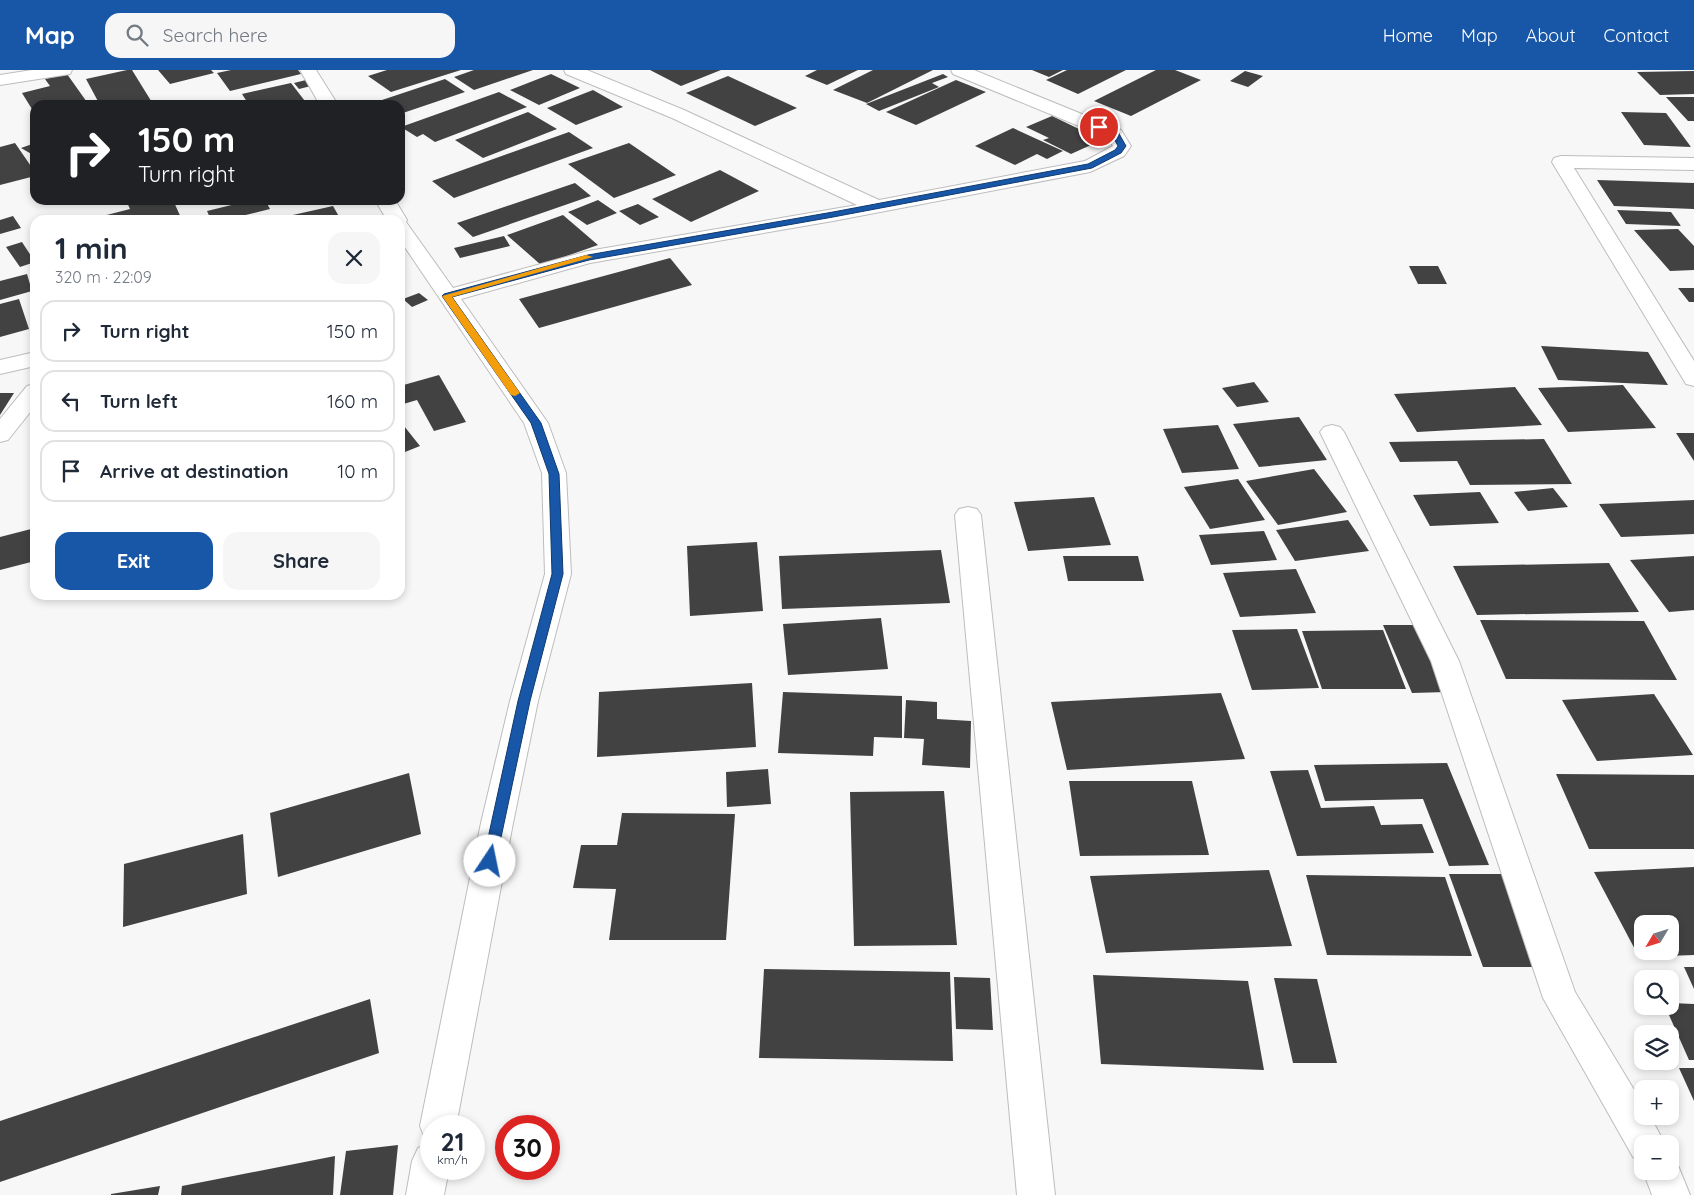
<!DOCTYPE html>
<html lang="en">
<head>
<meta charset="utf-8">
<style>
	:root { --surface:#fff; --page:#f6f6f7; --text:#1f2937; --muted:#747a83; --line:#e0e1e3; --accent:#1857a8 }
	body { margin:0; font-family:Quicksand,sans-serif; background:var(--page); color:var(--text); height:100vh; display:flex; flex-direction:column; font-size:19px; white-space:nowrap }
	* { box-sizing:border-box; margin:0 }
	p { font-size:16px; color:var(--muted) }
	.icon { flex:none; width:28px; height:28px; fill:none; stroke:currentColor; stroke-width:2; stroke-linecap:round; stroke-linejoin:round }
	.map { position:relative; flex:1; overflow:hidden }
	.sheet { position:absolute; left:30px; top:145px; width:375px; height:385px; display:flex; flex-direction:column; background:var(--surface); border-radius:15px; box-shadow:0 2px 8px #0003 }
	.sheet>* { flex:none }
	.guide { position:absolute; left:30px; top:30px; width:375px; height:105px; border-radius:15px; box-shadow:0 2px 8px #0003; background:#202124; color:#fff; overflow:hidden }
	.needle { width:32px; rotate:232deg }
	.tools { position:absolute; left:1634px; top:845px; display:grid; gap:10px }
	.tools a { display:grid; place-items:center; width:45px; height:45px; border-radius:10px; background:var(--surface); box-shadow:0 2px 8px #0003; font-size:25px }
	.speed { position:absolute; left:420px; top:1045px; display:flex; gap:10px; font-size:25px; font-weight:700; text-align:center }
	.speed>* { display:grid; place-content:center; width:65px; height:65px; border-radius:50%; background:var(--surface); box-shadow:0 2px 8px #0003; line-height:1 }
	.speed small { font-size:12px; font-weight:400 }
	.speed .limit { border:8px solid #d22; background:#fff; color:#111 }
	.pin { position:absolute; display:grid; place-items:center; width:42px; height:42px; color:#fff; margin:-21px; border:2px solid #fff; border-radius:50%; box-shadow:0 1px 5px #0007 }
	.me { position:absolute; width:55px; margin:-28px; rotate:11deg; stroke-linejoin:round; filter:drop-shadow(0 0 4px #0008) }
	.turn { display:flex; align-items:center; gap:18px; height:105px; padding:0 25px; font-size:22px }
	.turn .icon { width:65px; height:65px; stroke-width:2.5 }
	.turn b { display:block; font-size:35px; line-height:42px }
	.round { display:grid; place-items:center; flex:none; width:52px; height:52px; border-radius:15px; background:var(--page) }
	.headline { display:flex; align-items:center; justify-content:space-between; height:85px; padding:0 25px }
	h1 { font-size:30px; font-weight:700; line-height:38px }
	.primary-button { display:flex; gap:10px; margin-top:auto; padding:10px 25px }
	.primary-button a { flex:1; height:58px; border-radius:15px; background:var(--accent); color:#fff; font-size:20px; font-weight:700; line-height:58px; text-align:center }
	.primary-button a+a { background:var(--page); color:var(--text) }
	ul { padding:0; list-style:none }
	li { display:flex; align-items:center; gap:15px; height:62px; margin:0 10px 8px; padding:0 15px; border:2px solid var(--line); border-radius:15px }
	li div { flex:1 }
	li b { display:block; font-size:19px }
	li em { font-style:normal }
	header { display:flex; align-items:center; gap:30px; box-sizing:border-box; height:70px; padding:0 25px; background:var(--accent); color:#fff }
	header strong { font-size:24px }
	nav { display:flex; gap:28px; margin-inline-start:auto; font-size:18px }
	.search { width:350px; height:45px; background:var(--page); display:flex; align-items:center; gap:12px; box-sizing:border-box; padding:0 18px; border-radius:15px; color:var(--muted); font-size:19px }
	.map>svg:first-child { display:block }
	.building { fill:#424243; fill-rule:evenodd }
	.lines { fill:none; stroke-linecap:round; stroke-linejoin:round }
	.minor-casing { stroke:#bdbdbe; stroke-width:2 }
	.minor { fill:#fff; fill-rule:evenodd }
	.route { fill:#1857a8; stroke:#10396d }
	.slow { fill:#f59e0b }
</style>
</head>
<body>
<header>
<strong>Map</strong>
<div class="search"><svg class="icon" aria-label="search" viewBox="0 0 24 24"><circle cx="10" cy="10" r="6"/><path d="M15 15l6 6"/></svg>Search here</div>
<nav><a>Home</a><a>Map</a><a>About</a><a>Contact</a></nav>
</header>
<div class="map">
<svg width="1694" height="1125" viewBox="0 0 1694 1125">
	<rect width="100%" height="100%" fill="#f7f7f8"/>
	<path class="building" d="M127 0H132L153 34 100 35 86 9Z
		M158 0H211L214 3 170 14Z
		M231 0H298L301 4 230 21 217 3Z
		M387 0H461L391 22 368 6Z
		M474 0H533L474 20 454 7Z
		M650 0H721L681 16Z
		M817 0H858L827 15 805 6Z
		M873 0H933L867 33 833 20Z
		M1032 0H1063L1049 7Z
		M1067 0H1126L1078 24 1046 10Z
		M1156 0H1175L1201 10 1131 46 1094 31Z
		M1245 1 1263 6 1248 17 1230 11Z
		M1694 1V24L1660 25 1637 2Z
		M67 4 89 35H35V44L22 23 50 16 45 9Z
		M551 4 580 18 539 35 510 20Z
		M943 4 948 7 932 13 939 17 879 41 866 34Z
		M728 6 797 38 755 56 686 23Z
		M310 9 315 15 299 19 294 13Z
		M445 9 465 22 400 44V35H376L373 33Z
		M956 10 986 22 916 55 886 42Z
		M291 13 308 35H249L242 24Z
		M593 20 623 37 576 55 547 38Z
		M499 22 527 37 435 72 423 64 417 67 401 57Z
		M1666 27H1694V51H1688Z
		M528 42 557 59 483 88 455 70Z
		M1621 42 1666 43 1691 77 1644 75Z
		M1052 46 1102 70 1071 84 1043 70 1049 68 1026 57Z
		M1013 58 1063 81 1047 89 1037 84 1015 95 975 76Z
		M569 62 593 78 454 128 432 111Z
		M15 73 35 102V106L0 115V77Z
		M35 73V86L21 78Z
		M629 73 676 105 614 128 568 94Z
		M720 100 759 121 691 152 652 129Z
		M1597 110 1694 113V139L1614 136Z
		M575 113 591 126 473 167 457 153Z
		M126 130H173L182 150H101L99 147 130 139Z
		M252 130H265L270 139 225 150H211L207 141Z
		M598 130 617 143 587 155 568 142Z
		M638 134 659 147 640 155 619 141Z
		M333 136 341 150H275V149Z
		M1617 140 1671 142 1681 156 1626 154Z
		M563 145 598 175 541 195 507 165Z
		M13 146 21 158 0 164V150Z
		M1678 159 1694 176V200L1670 201 1634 160Z
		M504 166 510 176 460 188 454 178Z
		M22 172 35 192 20 197 6 177Z
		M670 188 692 215 539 258 519 229Z
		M1409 196H1438L1447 214H1418Z
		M27 204 32 221 0 230V211Z
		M1678 218H1694V232H1689Z
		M419 223 428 230 412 237 403 229Z
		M19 229 29 259 0 267V234Z
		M1541 276 1648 282 1668 315 1558 310Z
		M439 305 466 352 434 361 417 330 400 335V316Z
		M1254 312 1269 332 1237 337 1222 318Z
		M1623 315 1656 358 1568 362 1538 318Z
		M1515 317 1542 355 1417 362 1394 324Z
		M0 323H14L0 345Z
		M1299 347 1327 390 1259 397 1233 354Z
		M400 351 420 376 400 384Z
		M1218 355 1239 399 1182 403 1163 359Z
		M1676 363H1694V391Z
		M1544 369 1572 414 1470 415 1457 391 1400 392 1389 372Z
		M1314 399 1347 442 1278 455 1246 411Z
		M1238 409 1265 450 1210 459 1184 417Z
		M1553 418 1568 437 1528 441 1514 422Z
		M1480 422 1499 453 1430 456 1413 425Z
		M1094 427 1111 475 1028 481 1014 432Z
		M1694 430V464L1621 467 1599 434Z
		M1348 450 1369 481 1295 491 1276 460Z
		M35 458V491L0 500V467Z
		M1264 461 1277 490 1211 495 1199 465Z
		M757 472 763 541 690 546 687 476Z
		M941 480 950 533 782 539 779 486Z
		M1063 486H1138L1144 511H1068Z
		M1694 486V540L1669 542 1630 490Z
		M1609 493 1639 542 1477 545 1453 496Z
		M1296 499 1316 543 1240 547 1223 503Z
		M881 548 888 599 788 605 783 554Z
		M1480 550 1644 551 1677 610 1506 609Z
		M1383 555H1416L1447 622 1412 623Z
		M1297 559 1319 618 1252 620 1232 560Z
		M1383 560 1406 619H1322L1302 561Z
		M752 613 756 677 597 687 599 622Z
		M783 622 902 626V668L874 667 873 686 778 683Z
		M1221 623 1245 689 1067 700 1051 632Z
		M1654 624 1693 685 1597 691 1562 630Z
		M906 630 937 632V649L971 651 970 698 922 695 924 669 904 668Z
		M1447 693 1489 795 1449 796 1423 729 1325 731 1314 695Z
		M768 699 771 734 727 737 726 702Z
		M1308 700 1321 738 1374 736 1381 755 1422 754 1434 783 1297 786 1270 701Z
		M409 703 421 764 278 807 270 743Z
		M1556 704 1694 705V779H1589Z
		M1069 711H1192L1209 785 1080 786Z
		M944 721 957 875 854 876 850 722Z
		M622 743 735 744 726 870H609L616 819 573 818 581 775H617Z
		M243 764 247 824 123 857 124 794Z
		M1694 797V885L1639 887 1594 802ZM1642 854H1670V881H1642Z
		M1269 800 1292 876 1106 883 1090 806Z
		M1449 804H1504L1541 897H1483Z
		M1306 805 1445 807 1472 886 1327 885Z
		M1684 897H1694V919Z
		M764 899 950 902 953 991 759 988Z
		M1093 905 1248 911 1264 1000 1101 994Z
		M954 907 990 908 993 960 956 959Z
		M1274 908 1317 909 1337 993H1293Z
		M370 929 379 983 0 1112V1051Z
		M1670 933 1694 934V990H1689L1665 936H1670Z
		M1679 998H1694V1031Z
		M398 1075 393 1125H340L346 1081Z
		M335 1086 333 1125H181L182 1116Z
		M160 1116 158 1125H111V1124Z"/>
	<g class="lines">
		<g class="minor-casing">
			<path id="minor" d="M32 0H72L70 4 64 5 0 15V5Z
				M300 0H316L338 35H320Z
				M564 0H587L684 40 879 130 1085 91 1113 76 1108 68 953 4 951 0H974L1121 60 1131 76 1124 86 1090 102 833 151 590 193 461 229 548 353 566 403 571 504 538 631 513 753 456 1056H431V1071L425 1069 420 1056 481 753 510 631 545 504 542 403 524 353 400 170V150H387L375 130H395L407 150 406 152 453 218 588 181 857 135 672 48 566 4Z
				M1561 86 1694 88V100L1574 98 1694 291V316L1686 314 1683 309 1552 92 1554 88Z
				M35 282V296L0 304V290Z
				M35 314V336L8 370 0 372V349L27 316Z
				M1332 355 1340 357 1344 362 1459 591 1575 922 1642 1033V1046H1650L1665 1074H1642V1091L1633 1087 1543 928 1431 591 1320 362 1324 357Z
				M968 437 977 439 981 445 1055 1125H1017L955 445 959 439Z
				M431 1073V1099H449L444 1125H406L412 1091 418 1078Z
				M1670 1086 1675 1088 1690 1125H1652L1643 1101H1670Z"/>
		</g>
		<use href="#minor" class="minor"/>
	</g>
	<path class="route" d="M1099 55 1118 62 1126 76 1121 83 1092 98 833 147 589 190 452 227 541 353 559 404 563 504 530 631 496 791 494 795 490 796 485 795 483 791 518 631 552 504 549 404 531 353 442 226 444 224 588 185 833 142 1088 94 1115 80 1118 76 1112 65 1096 59 1095 57Z"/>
	<path class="slow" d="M586 185 593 187 452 227 520 323 515 326 511 325 442 226Z"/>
</svg>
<div class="tools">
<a><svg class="needle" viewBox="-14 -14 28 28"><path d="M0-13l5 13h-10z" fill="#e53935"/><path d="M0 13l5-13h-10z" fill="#747a83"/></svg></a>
<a><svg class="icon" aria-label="search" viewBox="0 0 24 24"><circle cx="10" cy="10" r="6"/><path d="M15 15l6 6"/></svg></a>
<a><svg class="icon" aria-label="layers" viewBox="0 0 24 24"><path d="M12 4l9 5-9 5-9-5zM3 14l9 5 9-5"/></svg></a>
<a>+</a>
<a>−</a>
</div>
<div class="speed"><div>21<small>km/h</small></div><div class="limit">30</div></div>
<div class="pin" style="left:1099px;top:57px;background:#d93025"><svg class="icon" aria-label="arrive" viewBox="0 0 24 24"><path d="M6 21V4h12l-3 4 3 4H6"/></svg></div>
<svg class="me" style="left:490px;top:791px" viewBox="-20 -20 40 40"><circle r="19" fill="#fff"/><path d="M0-13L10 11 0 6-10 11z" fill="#1857a8"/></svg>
<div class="guide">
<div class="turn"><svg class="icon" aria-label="right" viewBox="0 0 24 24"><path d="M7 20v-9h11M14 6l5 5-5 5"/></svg><div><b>150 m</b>Turn right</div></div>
</div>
<section class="sheet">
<div class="headline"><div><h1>1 min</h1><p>320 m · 22:09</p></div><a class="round"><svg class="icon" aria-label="close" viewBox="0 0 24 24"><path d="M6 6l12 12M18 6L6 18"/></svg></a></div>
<ul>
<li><svg class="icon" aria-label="right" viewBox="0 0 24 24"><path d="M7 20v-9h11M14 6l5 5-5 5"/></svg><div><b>Turn right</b></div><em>150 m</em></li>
<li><svg class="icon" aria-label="left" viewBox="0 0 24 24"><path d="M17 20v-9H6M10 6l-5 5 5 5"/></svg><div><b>Turn left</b></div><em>160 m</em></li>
<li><svg class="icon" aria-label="arrive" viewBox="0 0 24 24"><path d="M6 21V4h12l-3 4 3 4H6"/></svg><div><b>Arrive at destination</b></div><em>10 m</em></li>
</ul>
<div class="primary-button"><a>Exit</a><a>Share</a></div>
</section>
</div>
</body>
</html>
